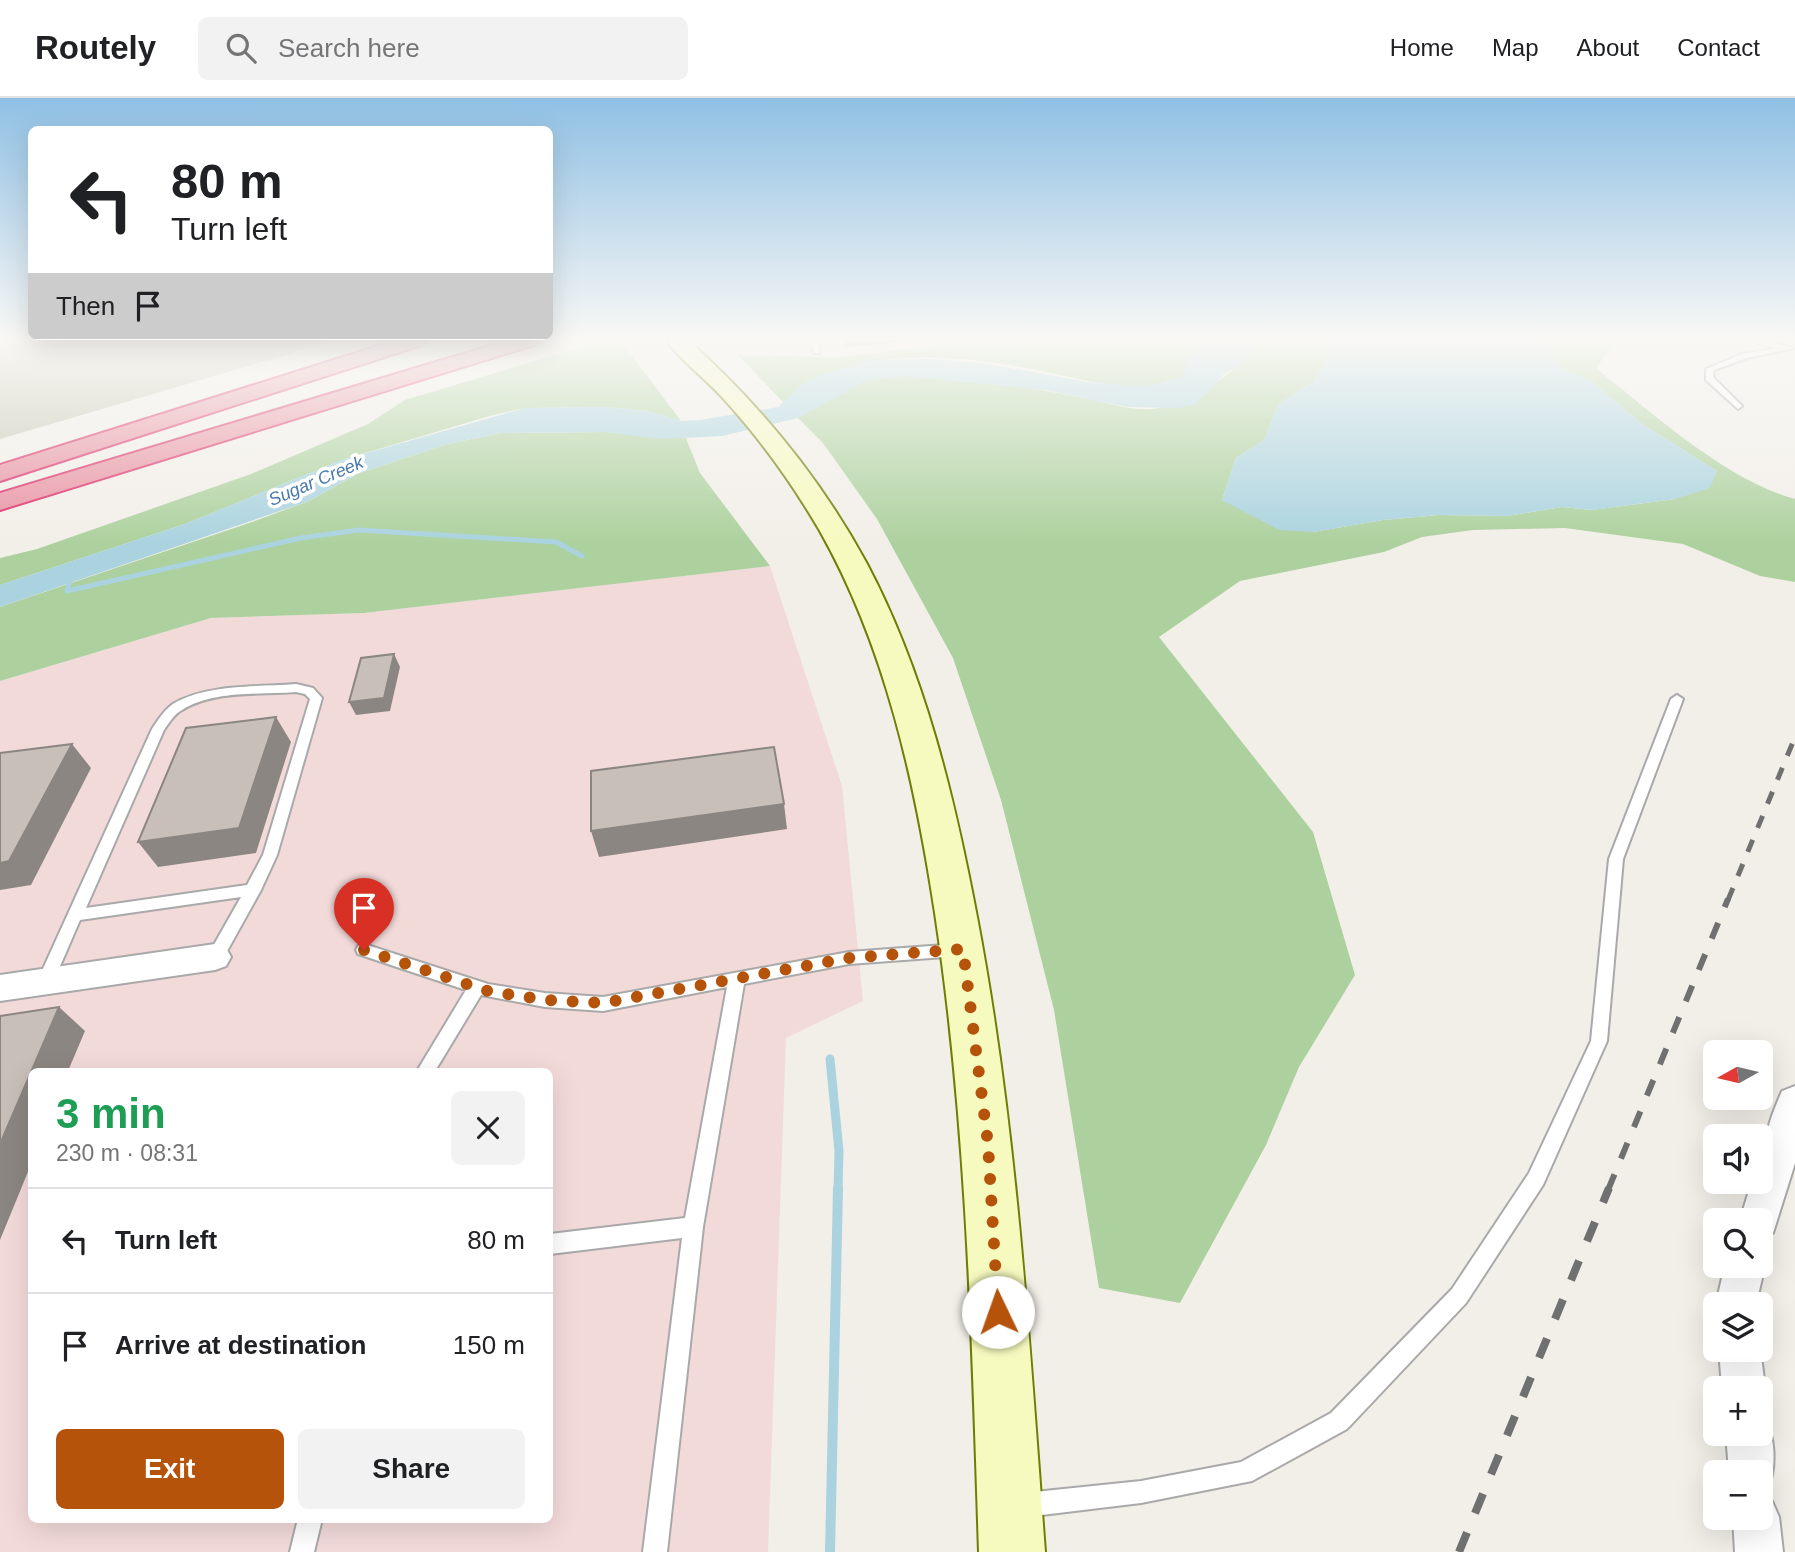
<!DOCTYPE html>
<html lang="en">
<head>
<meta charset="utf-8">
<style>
	:root { --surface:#fff; --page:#f2f2f2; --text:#202124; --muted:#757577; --line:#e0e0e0; --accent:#b45309 }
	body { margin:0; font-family:Arial,sans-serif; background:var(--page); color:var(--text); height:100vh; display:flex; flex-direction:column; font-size:26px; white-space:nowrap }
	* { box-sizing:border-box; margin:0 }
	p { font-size:23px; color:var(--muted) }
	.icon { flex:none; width:38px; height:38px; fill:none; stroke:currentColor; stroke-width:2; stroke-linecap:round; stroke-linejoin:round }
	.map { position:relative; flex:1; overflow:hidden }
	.drawer { position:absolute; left:28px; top:970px; width:525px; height:455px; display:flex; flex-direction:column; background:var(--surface); border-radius:10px; box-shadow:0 7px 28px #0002 }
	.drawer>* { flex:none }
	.guide { position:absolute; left:28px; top:28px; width:525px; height:214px; border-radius:10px; box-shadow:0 7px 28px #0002; background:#fff; color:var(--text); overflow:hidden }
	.needle { width:46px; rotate:262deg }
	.tools { position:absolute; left:1703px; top:942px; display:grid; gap:14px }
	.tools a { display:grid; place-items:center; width:70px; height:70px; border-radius:10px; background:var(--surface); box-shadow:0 7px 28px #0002; font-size:35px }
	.pin { position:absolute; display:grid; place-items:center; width:60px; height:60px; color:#fff; margin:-72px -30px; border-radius:50% 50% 50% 0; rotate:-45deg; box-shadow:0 0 7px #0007 }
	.pin .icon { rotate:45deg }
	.me { position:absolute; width:77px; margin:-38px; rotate:357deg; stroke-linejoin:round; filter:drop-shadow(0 0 5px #0008) }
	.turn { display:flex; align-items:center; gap:24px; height:147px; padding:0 28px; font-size:32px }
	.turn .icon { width:91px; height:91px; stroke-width:2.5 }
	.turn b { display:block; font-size:49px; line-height:60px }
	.then { display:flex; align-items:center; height:66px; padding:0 28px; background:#0003; gap:14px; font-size:26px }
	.round { display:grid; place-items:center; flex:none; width:74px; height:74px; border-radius:10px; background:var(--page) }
	.head { display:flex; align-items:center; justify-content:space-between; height:119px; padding:0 28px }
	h1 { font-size:42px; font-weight:700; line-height:52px; color:#1e9e55 }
	.button { display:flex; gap:14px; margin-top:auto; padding:14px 28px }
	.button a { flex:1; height:80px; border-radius:10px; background:var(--accent); color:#fff; font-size:28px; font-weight:700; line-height:80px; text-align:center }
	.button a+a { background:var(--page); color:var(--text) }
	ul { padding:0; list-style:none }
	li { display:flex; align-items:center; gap:21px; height:105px; padding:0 28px; border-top:2px solid var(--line) }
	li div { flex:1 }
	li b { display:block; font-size:26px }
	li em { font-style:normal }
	header { display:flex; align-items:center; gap:42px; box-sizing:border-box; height:98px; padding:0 35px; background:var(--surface); border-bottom:2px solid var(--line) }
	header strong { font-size:33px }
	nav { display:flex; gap:38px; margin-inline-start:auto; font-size:24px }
	.search { width:490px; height:63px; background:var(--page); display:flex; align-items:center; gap:18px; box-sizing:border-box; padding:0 24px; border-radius:10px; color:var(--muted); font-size:26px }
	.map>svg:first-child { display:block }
	.commercial { fill:#f2dad9; fill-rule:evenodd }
	.construction { fill:#c7c7b4 }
	.forest { fill:#add19e }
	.water { fill:#aad3df }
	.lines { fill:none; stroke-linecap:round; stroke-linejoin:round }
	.stream-far2 { stroke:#aad3df; stroke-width:5 }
	.stream-far1 { stroke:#aad3df; stroke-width:9 }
	.stream { stroke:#aad3df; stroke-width:10 }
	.lane-casing { stroke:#a9a9a9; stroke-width:4 }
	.street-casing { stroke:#a9a9a9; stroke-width:4 }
	.secondary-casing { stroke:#707d05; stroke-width:4 }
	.highway-casing { stroke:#dc2a67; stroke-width:4 }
	.lane { fill:#fff; fill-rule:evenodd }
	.street { fill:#fff; fill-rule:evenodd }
	.secondary { fill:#f7fabf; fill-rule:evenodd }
	.highway { fill:#e892a2; fill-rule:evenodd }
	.rail-far2 { stroke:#707070; stroke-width:5; stroke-dasharray:13 13; stroke-linecap:butt }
	.rail-far1 { stroke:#707070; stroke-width:6; stroke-dasharray:17 17; stroke-linecap:butt }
	.rail { stroke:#707070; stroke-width:8; stroke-dasharray:21 21; stroke-linecap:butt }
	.shaded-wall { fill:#8b8681 }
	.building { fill:#c7bfb8; stroke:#8b8681; stroke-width:2 }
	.route { stroke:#b45309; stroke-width:12; stroke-dasharray:0 21.6 }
	.labels { text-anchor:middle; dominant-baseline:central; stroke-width:7; stroke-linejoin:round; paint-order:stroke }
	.far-water-label { font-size:18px; font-style:italic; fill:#4a7aab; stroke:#fff }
</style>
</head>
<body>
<header>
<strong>Routely</strong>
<div class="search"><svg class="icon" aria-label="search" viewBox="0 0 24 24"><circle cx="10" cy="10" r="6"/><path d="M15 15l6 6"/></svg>Search here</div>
<nav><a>Home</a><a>Map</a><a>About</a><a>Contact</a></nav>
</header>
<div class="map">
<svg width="1795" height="1454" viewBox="0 0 1795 1454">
	<rect width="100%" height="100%" fill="#f2efe9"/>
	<path class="commercial" d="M770 468 842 688 863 903 786 940 768 1454H0V583L211 520 364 515ZM32 973H550V1421H32Z"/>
	<path class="construction" d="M0 243H333L0 341Z"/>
	<path class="forest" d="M621 243 681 323 648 313 606 309 525 310 493 317 342 362 185 426 0 487V460L37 451 251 376 368 326 405 302 591 246Z
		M933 243H1212L1203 247 1185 278C1149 299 1098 285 1060 277 977 258 848 240 784 305L738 257 839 259 934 248Z
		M1261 243H1330L1329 258 1313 284 1279 306 1264 342 1236 360 1222 402 1313 434 1383 422 1439 417 1507 418 1562 409 1592 412 1675 401 1717 373 1642 326 1591 283 1565 272 1551 260 1550 248 1553 243H1616L1596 270C1651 314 1727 383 1795 401V484L1760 478 1683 446 1565 430 1473 432 1422 439 1384 454 1240 483 1159 539 1313 734 1355 877 1299 969 1266 1047 1180 1205 1099 1190 1054 912 1001 702 953 560 877 421 823 345 798 320C816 309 849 287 868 281 916 267 1033 290 1084 300 1106 304 1130 313 1152 311 1188 308 1242 271 1261 243Z
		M605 334 686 340 700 375 770 468 364 515 211 520 0 583V509L252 424 309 403 357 376 447 346 501 335Z"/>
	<path class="water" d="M1212 243H1261L1242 266 1224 276 1196 306 1179 310 1127 309 1046 292 905 278 867 282 798 320 722 338 660 341 605 334 500 335 447 346 357 376 309 403 0 509V487L185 426 342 362 525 310 606 309 648 313 681 323 700 322 778 309 801 287 820 277 873 262 931 261 982 265 1088 284 1135 288 1154 287 1185 278C1181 260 1196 250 1212 243Z
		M1330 243H1553L1550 248 1551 260 1565 272 1591 283 1642 326 1717 373 1710 390 1675 401 1592 412 1562 409 1507 418 1439 417 1383 422 1313 434 1279 432 1222 402 1236 360 1264 342 1279 306 1313 284 1329 258Z"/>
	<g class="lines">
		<path class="stream-far2" d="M71 479 67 493 301 440 359 432 556 444 582 458"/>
		<path class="stream-far1" d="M830 961 839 1053 838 1092"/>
		<path class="stream" d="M830 1454 838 1090"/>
		<g class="lane-casing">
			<path id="lane" d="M810 243H818L820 255H814Z
				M1748 243H1764L1795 250 1747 260 1714 272 1713 279 1742 308 1738 311 1706 282V271L1742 256 1778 250Z
				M296 586 313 590 322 600 277 757 261 792 221 864 215 865 209 864 207 859 241 799 80 822 51 889 45 891 39 889 37 884 152 631C158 622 164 612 173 606 205 586 259 589 296 586ZM296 594 305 596 310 601 263 757 247 787 86 810 164 632C169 625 174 616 182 612 214 592 260 597 296 594Z
				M1677 597 1683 601 1623 761 1607 943 1543 1087 1466 1205 1347 1331 1252 1383 1141 1405 1025 1419 1017 1415 1013 1407 1017 1399 1025 1395 1141 1383 1241 1364 1331 1315 1452 1191 1529 1075 1591 943 1609 761 1671 601Z
				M364 846 488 886 545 895 603 899 849 854 958 846 964 848 966 852 964 856 958 858 849 866 744 886 703 1129 667 1454H643L682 1140 550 1156V1136L685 1120 727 889 603 913 545 909 481 897 435 973H417L466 892 358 856 356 852 358 848Z
				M298 1421H322L314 1454H290Z"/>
		</g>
		<g class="street-casing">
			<path id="street" d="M676 243H705L697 248 676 249Z
				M215 846 226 850 231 859 226 868 215 872 0 903V877Z
				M1795 988V1065L1773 1135 1760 1140V1122H1740L1752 1083H1760C1760 1052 1769 1022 1782 993Z
				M1760 1156 1765 1167 1756 1206H1716L1725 1167H1760Z
				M1760 1250 1765 1290 1760 1302V1290H1722L1719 1251Z
				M1760 1318C1777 1333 1776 1371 1768 1390L1760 1393V1374H1729L1726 1335H1760Z
				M1760 1398 1772 1403 1779 1419 1783 1454H1735L1733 1419H1760Z"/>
		</g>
		<g class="secondary-casing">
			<path id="secondary" d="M667 243H689C760 307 821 381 867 466 925 576 954 698 977 819 1017 1029 1029 1242 1045 1454H979C972 1241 967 1027 935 815 915 684 886 550 820 433 792 385 759 339 721 298 704 279 681 263 667 243Z"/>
		</g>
		<g class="highway-casing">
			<path id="highway" d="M394 243H425L422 247 0 383V367Z
				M506 243H537L534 247 0 412V395Z"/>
		</g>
		<use href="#lane" class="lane"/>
		<use href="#street" class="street"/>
		<use href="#secondary" class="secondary"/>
		<use href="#highway" class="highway"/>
		<path class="rail-far2" d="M1728 802 1795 639"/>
		<path class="rail-far1" d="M1608 1092 1728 801"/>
		<path class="rail" d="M1459 1454 1609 1090"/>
	</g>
	<path class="shaded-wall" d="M845 243H913L845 249Z
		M394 556 400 569 390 613 356 617 349 604Z
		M276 619 291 644 256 755 158 769 138 744Z
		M72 646 91 670 31 787 0 792V765Z
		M784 706 787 731 599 759 591 733Z
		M59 909 85 933 68 973H32V1064L0 1142V1046Z"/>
	<path class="building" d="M394 556 384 600 349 604 361 560Z
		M276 619 239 730 138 744 186 630Z
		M72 646 9 763 0 765V655Z
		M774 649 784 706 591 733V673Z
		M59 909 0 1046V918Z"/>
	<linearGradient id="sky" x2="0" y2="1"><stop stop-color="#8fc0e4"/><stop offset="0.54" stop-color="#f9f8f5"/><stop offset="1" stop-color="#f9f8f5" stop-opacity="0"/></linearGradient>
	<rect width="1795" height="446" fill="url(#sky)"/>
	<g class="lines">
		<path class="route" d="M364 852 488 893 545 902 603 905 849 860 963 851 988 1046 998 1214"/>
	</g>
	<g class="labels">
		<g class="far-water-label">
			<text transform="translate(316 383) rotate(-23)">Sugar Creek</text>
		</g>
	</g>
</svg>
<div class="tools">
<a><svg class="needle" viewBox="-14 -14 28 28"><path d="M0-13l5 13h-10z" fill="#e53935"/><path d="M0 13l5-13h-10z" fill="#757577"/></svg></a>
<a><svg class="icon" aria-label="sound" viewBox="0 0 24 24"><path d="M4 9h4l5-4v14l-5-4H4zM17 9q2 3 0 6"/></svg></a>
<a><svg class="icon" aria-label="search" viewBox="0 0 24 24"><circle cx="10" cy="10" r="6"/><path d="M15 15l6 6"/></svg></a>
<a><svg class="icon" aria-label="layers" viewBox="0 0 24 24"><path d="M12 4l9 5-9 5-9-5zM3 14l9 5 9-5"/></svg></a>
<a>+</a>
<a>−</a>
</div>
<div class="pin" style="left:364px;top:852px;background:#d93025"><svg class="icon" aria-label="arrive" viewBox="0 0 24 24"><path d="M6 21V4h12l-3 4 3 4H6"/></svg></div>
<svg class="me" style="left:998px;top:1214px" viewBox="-20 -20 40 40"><circle r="19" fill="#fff"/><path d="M0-13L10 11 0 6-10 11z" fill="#b45309"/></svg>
<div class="guide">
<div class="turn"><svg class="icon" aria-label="left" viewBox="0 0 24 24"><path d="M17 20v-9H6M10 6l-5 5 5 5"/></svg><div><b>80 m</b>Turn left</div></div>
<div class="then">Then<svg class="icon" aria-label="arrive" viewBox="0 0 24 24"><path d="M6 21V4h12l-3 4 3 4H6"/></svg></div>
</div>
<section class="drawer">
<div class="head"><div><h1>3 min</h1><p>230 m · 08:31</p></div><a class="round"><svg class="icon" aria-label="close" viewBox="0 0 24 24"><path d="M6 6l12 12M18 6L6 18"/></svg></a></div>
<ul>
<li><svg class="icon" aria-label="left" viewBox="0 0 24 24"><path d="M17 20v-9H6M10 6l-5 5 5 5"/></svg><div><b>Turn left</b></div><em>80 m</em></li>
<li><svg class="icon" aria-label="arrive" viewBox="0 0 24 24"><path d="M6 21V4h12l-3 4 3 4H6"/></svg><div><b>Arrive at destination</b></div><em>150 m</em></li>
</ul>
<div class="button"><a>Exit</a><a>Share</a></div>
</section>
</div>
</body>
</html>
